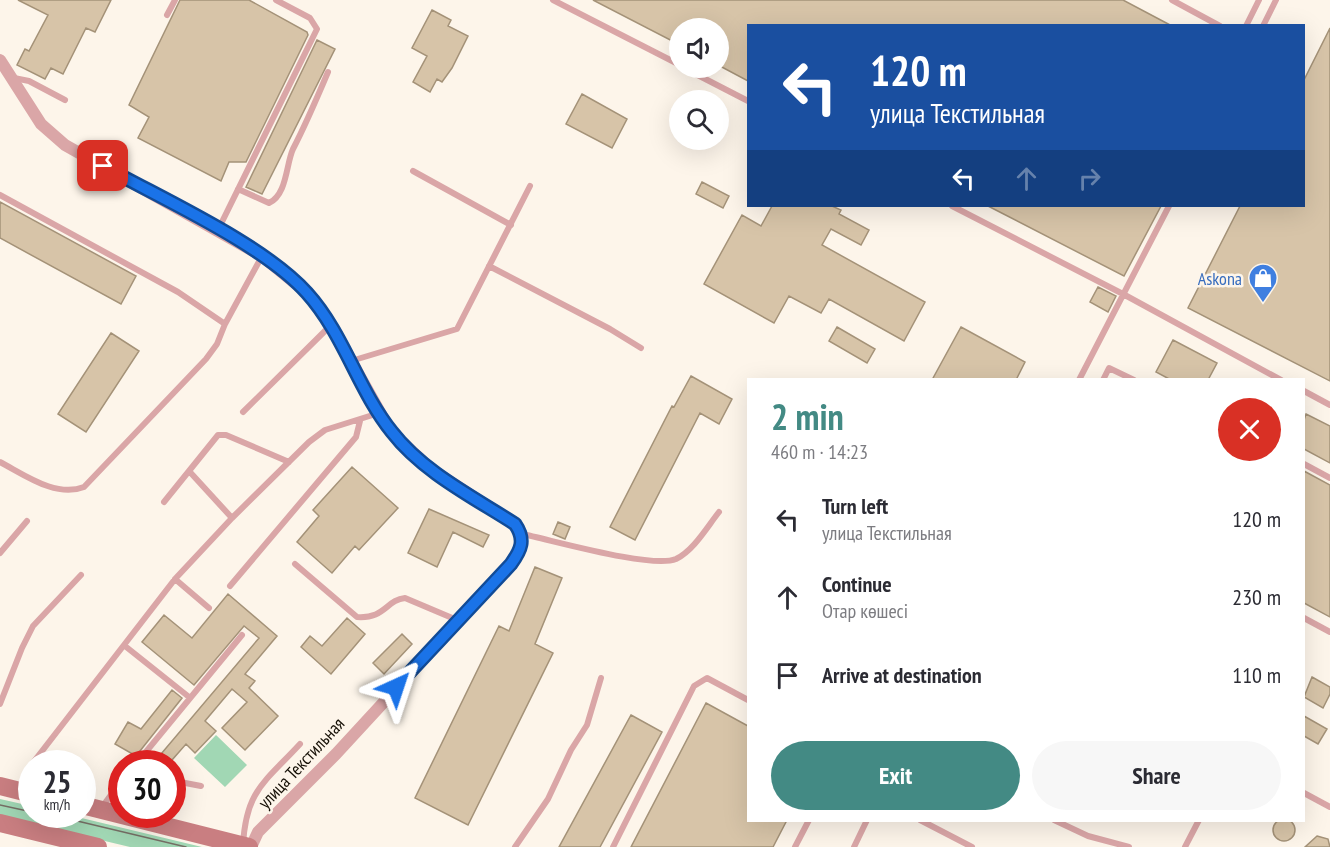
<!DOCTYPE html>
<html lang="en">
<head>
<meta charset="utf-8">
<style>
	:root { --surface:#fff; --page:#f7f7f7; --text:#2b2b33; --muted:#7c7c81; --accent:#438a84 }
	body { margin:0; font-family:"PT Sans Narrow",sans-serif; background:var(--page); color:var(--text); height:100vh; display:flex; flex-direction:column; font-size:22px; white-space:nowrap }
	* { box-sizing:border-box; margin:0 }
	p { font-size:20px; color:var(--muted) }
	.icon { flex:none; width:33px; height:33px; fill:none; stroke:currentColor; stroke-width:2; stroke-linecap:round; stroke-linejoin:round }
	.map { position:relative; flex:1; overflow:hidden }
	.side { position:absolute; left:747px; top:378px; width:558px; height:444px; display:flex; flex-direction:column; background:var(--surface); border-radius:0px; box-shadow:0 6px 24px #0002 }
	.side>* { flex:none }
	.top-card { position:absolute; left:747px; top:24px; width:558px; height:183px; border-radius:0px; box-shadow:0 6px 24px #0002; background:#1a4fa0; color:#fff; overflow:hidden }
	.tools { position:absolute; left:669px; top:18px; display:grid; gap:12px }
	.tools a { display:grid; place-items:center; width:60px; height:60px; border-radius:50%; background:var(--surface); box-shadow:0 6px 24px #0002; font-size:30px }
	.speed { position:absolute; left:18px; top:750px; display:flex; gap:12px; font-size:30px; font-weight:700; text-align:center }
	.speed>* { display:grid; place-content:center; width:78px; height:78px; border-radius:50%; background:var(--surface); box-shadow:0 6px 24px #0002; line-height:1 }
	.speed small { font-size:15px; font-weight:400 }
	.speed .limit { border:9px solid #d22; background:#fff; color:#111 }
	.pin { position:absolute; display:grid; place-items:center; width:51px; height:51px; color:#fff; margin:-26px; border-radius:12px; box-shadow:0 3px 9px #0006 }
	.me { position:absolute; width:66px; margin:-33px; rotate:42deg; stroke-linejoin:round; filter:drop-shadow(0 0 4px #0008) }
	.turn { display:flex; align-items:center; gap:21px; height:126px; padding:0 24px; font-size:27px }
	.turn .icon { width:78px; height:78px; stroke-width:2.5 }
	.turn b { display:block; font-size:42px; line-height:51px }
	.lanes { display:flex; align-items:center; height:57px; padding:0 24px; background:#0003; justify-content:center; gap:30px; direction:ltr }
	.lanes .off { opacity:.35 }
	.round { display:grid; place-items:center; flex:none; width:63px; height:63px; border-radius:32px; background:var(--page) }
	.headline { display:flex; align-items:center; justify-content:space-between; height:102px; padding:0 24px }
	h1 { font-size:36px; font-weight:700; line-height:45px; color:var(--accent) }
	.cta { display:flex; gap:12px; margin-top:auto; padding:12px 24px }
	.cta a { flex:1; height:69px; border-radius:36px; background:var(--accent); color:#fff; font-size:24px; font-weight:700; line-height:69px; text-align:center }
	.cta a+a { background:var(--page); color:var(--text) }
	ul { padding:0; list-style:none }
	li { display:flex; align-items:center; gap:18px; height:78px; padding:0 24px }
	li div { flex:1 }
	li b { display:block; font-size:22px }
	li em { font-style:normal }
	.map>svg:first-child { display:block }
	.green { fill:#a1d7b4 }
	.building { fill:#d7c4a8; stroke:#a49278; stroke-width:1.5 }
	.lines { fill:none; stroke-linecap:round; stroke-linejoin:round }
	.service { stroke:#daa6a7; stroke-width:6 }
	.minor { stroke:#daa6a7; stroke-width:12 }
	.secondary { stroke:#c97e81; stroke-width:18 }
	.tram { stroke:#766f65; stroke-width:1.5 }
	.route-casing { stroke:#114b97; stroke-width:15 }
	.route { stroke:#1a73e8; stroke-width:10 }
	.labels { text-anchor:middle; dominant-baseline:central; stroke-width:5; stroke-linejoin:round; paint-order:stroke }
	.shop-label { font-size:18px; fill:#366cbe; stroke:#fdf5ea; text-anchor:end }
	.street-label { font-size:18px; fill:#161006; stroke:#fdf5ea }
</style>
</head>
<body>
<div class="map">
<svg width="1330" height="847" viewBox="0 0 1330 847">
	<rect width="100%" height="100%" fill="#fdf5ea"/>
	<path class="green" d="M216 735 247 765 225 787 194 758Z
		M0 799 31 806 32 814 69 815 202 847H130L0 816Z"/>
	<path class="building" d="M18 0H111L95 32 86 28 63 74 51 68 45 79 17 65 25 49 29 51 48 15Z
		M180 0H249L307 32 308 35 246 162H229L221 181 138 138 149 117 129 105Z
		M593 0H1123L1172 26H748V81L718 65V28H680V45Z
		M432 10 451 20 448 26 468 36 452 68 442 82 437 79 430 92 413 82 427 56 412 48Z
		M1330 28V381L1188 308 1240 206H1304V80Z
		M317 40 335 49 262 194 246 187Z
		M582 94 627 119 612 148 566 124Z
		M702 182 729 196 723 208 696 194Z
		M0 202 136 276 121 304 0 238Z
		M772 206H832L841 210 839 214 869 230 861 245 831 229 822 245 925 302 904 341 829 299 821 313 789 296 774 323 704 284 742 215 761 226Z
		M988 206H1161L1124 276Z
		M1098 287 1116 296 1108 312 1090 302Z
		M837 327 875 349 867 363 829 341Z
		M961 327 1025 362 1016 380H932Z
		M111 333 139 351 86 432 58 414Z
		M1173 340 1217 363 1208 380H1171L1156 372Z
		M691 376 732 399 719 424 700 413 635 540 610 527 672 406 674 407Z
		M1306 414 1330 426V463L1304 449V420Z
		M352 467 398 508 359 550 355 546 332 573 297 542 319 516 313 510Z
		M1304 471 1330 485V617L1304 603Z
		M429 509 489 535 483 547 453 532 437 567 408 553Z
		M558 522 570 527 565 539 553 534Z
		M535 567 562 578 535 644 553 653 468 825 415 798 499 626 509 631Z
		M228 594 277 636 245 674 255 681 249 688 278 716 245 750 222 728 247 702 232 689 205 721 216 731 195 753 186 744 172 760 161 754 259 638 244 626 194 685 142 642 164 615 192 638Z
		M347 618 365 634 331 674 301 647 310 636 322 646Z
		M402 634 412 644 384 674 373 663Z
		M1312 677 1330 687V694L1323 708 1304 697Z
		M172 690 182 698 136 756 115 744 128 722 141 729Z
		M706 703 748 726V820H787L773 847H631Z
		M631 715 662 732 600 847H559Z
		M1304 716 1327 729 1318 744 1304 736Z
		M1273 830a11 11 0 1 1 22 0a11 11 0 1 1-22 0Z
		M1317 836 1328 839 1330 847H1305Z"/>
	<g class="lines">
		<path class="service" d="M553 0 680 65
			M1172 0 1220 26
			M167 15 175 0
			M1246 26 1259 0
			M1263 26 1276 0
			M684 68 748 101
			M14 78 29 81 65 100
			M413 171 511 225
			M238 189 269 203C287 195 286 164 293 149 306 124 317 98 328 72
			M0 195 178 292 225 324
			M952 206 1123 294 1281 380
			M218 230 317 29 310 18 276 0
			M489 266 610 329 641 348
			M351 361 457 329 530 186
			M1079 380 1169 206
			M1103 380 1109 368 1134 380
			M1304 391 1330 405
			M243 412 331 325
			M0 462C25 475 56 498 84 487L206 359 217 344 225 324 262 256
			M1304 464 1330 478
			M189 471 232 518
			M164 502 218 435H226L289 462
			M522 534C552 540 652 569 676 559 694 550 707 527 719 512
			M0 553 27 521
			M295 564 357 617C385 619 386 600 405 598L457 620
			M175 579 209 608
			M230 586 356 437 360 421
			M1304 618 1330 632
			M125 646 189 697
			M0 704 22 648 33 626 81 575
			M32 764 175 579 232 518 309 442 325 430 379 413
			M136 764 242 635
			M22 788 32 764
			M172 790 180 782 201 786
			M1304 793 1330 807
			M102 807 122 780
			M920 820 972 847
			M1054 820 1088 836 1129 847
			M243 845C246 790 265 782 300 744
			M515 847 548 799 571 750 587 725 601 678
			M613 847 694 686 707 678 748 700
			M795 847 809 820
			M854 847 867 820
			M1185 847 1199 820"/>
		<path class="minor" d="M0 60 41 124 65 145 262 256 306 292 331 325 391 432 431 469 515 524C526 540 521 550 511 564L336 754 258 832 251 847"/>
		<path class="secondary" d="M0 786 32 794
			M82 805 249 847
			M0 823 98 847"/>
		<path class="tram" d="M0 805 32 812
			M48 814 186 847"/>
	</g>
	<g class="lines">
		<g class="route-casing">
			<path id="route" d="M103 166C162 199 263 244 307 293 344 334 358 390 392 432 423 472 473 497 515 524 526 540 521 550 511 564L396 687"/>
		</g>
		<use href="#route" class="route"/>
	</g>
	<defs>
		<g id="shop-pin" transform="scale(1.5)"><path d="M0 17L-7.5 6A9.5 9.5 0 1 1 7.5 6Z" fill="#3f7fe0" stroke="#fdf5ea"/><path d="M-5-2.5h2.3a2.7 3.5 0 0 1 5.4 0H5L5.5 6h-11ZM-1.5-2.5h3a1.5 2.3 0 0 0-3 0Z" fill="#fff"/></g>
	</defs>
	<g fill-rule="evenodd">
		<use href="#shop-pin" x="1263" y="278"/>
	</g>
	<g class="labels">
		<g class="shop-label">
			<text x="1242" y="278">Askona</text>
		</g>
		<g class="street-label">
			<text transform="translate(301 763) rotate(-47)">улица Текстильная</text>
		</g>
	</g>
</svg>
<div class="tools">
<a><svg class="icon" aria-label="sound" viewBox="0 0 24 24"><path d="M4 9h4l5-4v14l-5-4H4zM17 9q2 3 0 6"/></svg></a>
<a><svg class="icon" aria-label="search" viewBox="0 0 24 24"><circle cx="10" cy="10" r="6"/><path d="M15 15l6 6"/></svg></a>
</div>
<div class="speed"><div>25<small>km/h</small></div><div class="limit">30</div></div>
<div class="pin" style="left:103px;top:166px;background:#d93025"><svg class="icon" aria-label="arrive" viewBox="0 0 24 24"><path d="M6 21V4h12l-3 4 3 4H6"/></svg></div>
<svg class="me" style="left:396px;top:687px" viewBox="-20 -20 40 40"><path d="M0-17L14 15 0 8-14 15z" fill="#1a73e8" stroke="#fff" stroke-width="4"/></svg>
<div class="top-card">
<div class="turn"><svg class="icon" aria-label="left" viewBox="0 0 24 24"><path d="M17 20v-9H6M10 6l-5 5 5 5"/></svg><div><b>120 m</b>улица Текстильная</div></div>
<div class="lanes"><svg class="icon" aria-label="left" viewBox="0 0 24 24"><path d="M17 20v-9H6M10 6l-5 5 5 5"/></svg><svg class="icon off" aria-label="ahead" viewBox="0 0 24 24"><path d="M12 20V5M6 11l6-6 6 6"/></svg><svg class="icon off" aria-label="right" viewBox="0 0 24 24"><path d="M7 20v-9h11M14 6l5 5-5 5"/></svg></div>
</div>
<section class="side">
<div class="headline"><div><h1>2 min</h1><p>460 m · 14:23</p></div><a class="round" style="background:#d93025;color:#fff"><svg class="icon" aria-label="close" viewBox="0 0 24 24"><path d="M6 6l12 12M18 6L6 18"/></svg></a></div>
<ul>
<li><svg class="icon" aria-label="left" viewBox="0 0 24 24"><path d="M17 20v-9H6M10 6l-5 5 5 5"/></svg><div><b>Turn left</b><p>улица Текстильная</p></div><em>120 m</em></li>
<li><svg class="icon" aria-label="ahead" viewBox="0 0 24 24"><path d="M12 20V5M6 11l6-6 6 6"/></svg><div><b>Continue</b><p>Отар көшесі</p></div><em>230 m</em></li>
<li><svg class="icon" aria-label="arrive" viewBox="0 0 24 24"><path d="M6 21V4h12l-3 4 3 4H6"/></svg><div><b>Arrive at destination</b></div><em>110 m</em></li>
</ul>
<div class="cta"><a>Exit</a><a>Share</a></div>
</section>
</div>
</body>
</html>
